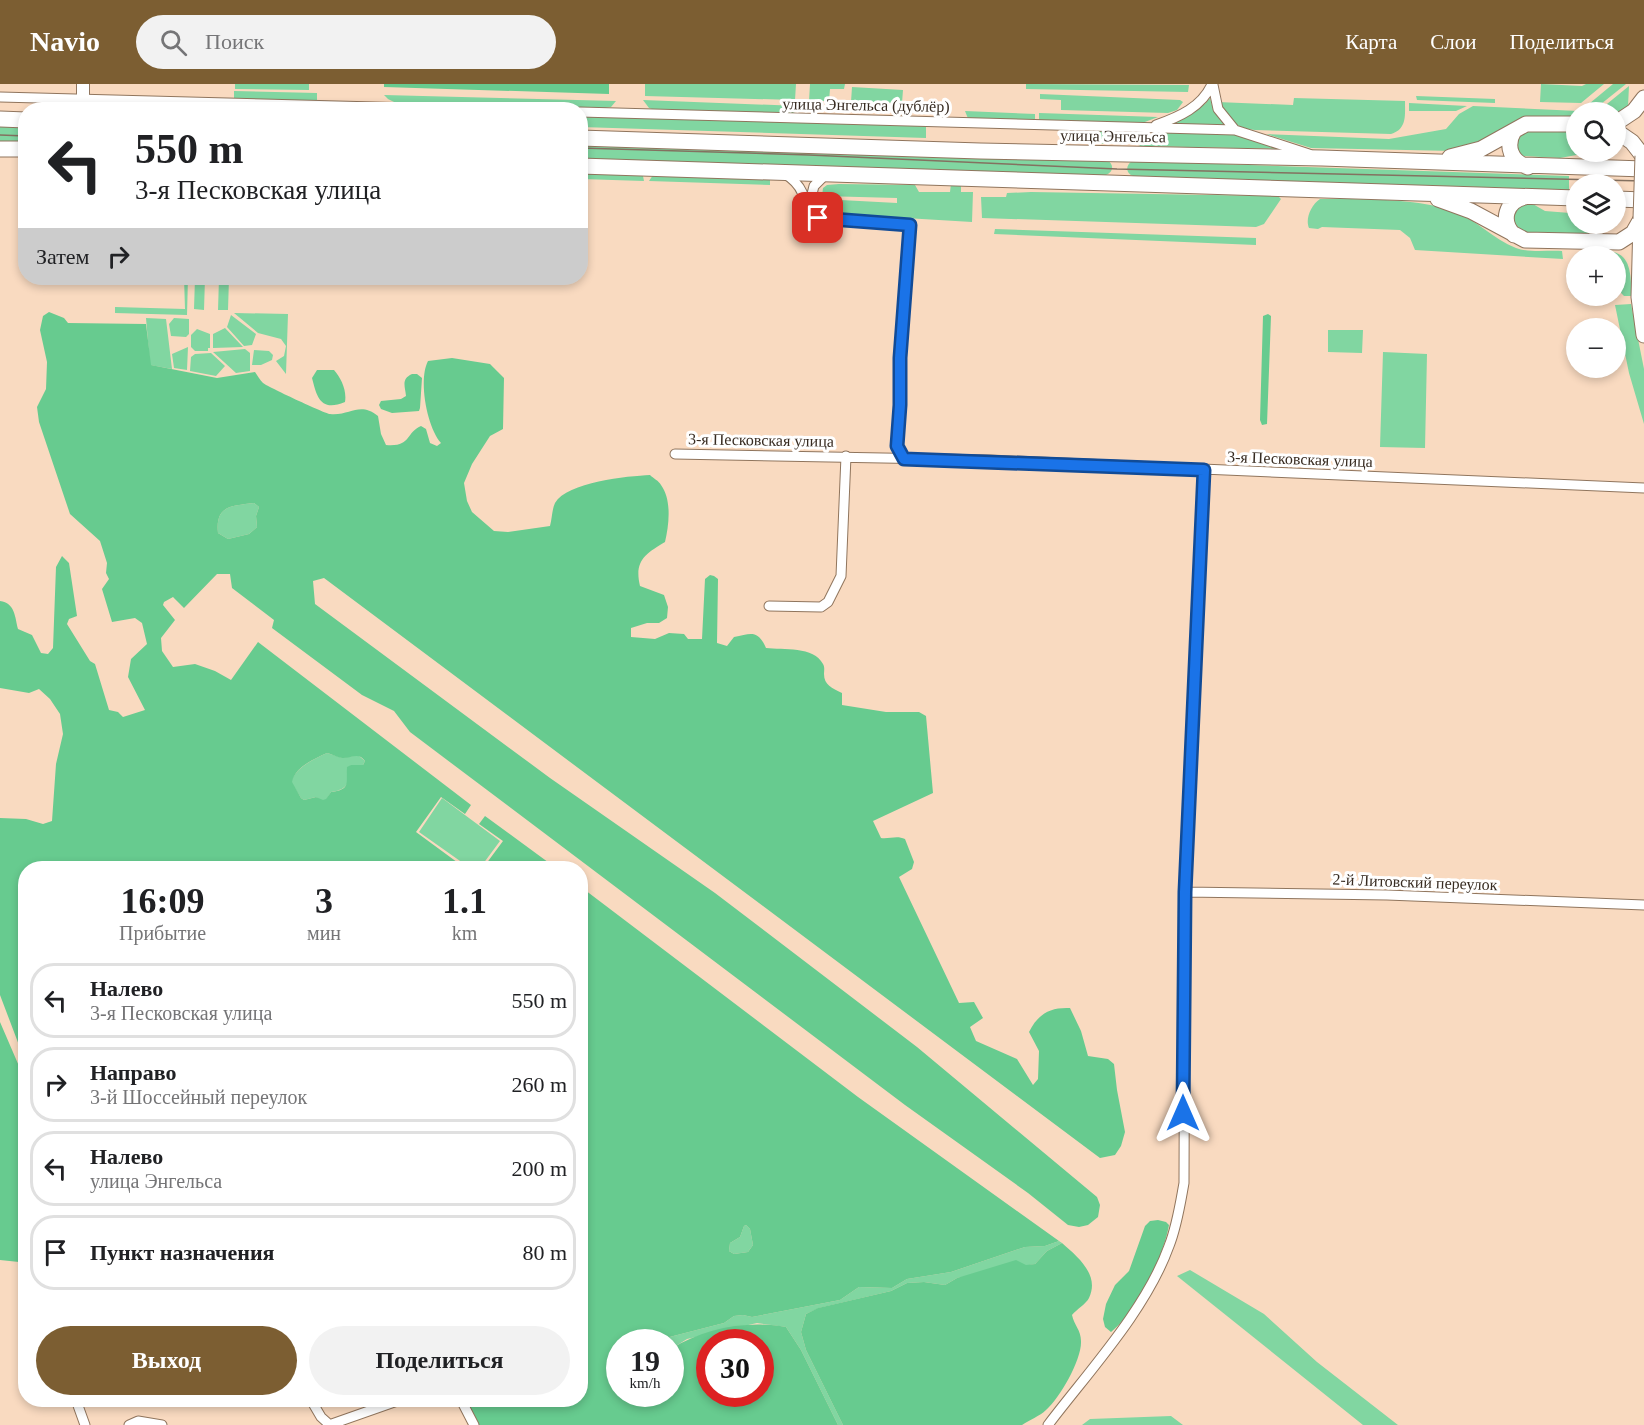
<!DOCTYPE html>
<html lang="ru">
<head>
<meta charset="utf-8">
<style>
	:root { --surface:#fff; --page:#f2f2f2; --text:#202124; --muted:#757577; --line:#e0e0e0; --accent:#7c5e32 }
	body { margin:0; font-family:Georgia,serif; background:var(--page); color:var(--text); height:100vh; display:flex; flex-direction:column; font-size:22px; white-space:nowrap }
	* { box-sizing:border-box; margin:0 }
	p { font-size:20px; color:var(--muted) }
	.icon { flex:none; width:33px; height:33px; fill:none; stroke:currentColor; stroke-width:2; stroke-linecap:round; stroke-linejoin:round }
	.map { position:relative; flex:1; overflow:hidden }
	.details { position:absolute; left:18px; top:777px; width:570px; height:546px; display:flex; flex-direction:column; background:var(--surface); border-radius:24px; box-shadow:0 3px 9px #0003 }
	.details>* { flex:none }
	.top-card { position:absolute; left:18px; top:18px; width:570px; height:183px; border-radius:24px; box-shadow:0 3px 9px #0003; background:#fff; color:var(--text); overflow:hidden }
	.buttons { position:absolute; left:1566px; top:18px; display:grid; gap:12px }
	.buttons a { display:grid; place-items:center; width:60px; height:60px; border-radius:50%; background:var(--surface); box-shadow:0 3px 9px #0003; font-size:30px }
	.speed { position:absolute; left:606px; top:1245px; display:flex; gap:12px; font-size:30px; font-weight:700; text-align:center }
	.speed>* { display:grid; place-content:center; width:78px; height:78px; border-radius:50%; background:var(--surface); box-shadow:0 3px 9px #0003; line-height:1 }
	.speed small { font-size:15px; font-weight:400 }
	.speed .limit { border:9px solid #d22; background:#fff; color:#111 }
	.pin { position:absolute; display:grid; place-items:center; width:51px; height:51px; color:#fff; margin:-26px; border-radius:12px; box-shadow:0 3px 9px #0006 }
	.me { position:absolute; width:66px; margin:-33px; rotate:0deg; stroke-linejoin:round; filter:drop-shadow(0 0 4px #0008) }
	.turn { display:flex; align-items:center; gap:21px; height:126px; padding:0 18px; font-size:27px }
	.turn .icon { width:78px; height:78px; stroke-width:2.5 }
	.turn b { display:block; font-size:42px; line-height:51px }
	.then { display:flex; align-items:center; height:57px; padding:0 18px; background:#0003; gap:12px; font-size:22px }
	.eta { display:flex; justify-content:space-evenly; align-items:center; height:102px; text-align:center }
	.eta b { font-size:36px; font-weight:600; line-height:42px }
	.button { display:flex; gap:12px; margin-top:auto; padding:12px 18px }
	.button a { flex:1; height:69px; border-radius:36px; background:var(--accent); color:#fff; font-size:24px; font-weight:600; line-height:69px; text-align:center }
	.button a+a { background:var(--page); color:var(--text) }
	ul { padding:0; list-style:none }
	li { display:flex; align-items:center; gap:18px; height:75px; margin:0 12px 9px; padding:0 6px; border:3px solid var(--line); border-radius:24px }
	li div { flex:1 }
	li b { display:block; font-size:22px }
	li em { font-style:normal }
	header { display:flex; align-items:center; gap:36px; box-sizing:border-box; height:84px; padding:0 30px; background:var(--accent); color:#fff }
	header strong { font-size:28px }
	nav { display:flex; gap:33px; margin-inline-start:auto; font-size:21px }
	.search { width:420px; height:54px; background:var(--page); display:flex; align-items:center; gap:15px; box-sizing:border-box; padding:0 21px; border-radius:33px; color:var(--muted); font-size:22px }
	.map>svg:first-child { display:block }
	.green { fill:#81d6a1 }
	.forest { fill:#67cb8f; fill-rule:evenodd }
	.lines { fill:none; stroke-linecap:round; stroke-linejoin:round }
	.minor-casing { stroke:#90755d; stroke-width:11 }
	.tertiary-casing { stroke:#90755d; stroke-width:14 }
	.primary-casing { stroke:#90755d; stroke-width:17 }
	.minor { stroke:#fff; stroke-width:9 }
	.tertiary { stroke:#fff; stroke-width:12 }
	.primary { stroke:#fff; stroke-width:15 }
	.tram { stroke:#847160; stroke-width:1.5 }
	.primary-bridge-casing { stroke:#90755d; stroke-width:17; stroke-linecap:butt }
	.primary-bridge { stroke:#fff; stroke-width:15 }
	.route-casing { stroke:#114b97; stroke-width:15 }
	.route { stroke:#1a73e8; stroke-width:10 }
	.labels { text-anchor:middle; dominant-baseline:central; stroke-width:6; stroke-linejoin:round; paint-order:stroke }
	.street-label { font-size:16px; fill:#372b21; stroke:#fff }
</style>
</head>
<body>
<header>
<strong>Navio</strong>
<div class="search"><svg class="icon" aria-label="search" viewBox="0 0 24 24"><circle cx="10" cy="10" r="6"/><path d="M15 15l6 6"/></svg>Поиск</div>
<nav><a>Карта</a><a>Слои</a><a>Поделиться</a></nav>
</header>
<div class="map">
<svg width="1644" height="1341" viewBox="0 0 1644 1341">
	<rect width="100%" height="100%" fill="#f9dac0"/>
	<path class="green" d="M235 0H309V6L235 5Z
		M645 0H796L795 16 645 12Z
		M810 0H845L844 5H830L829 17H809Z
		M1026 0 1189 1 1188 8 1026 5Z
		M1541 0 1582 2 1586 0H1604L1581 19 1540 18Z
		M1613 0H1626L1596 24H1584Z
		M1629 2 1628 22 1616 35 1614 24H1602Z
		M852 3 903 6 902 19 851 18Z
		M234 7 317 9V19L234 17Z
		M1040 10 1180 16 1183 18 1177 26 1168 29 1061 26V16L1040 15Z
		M384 11 616 17 611 23 605 24 396 19 388 15Z
		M1416 12 1495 15V19L1417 16Z
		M1210 14 1213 25 1226 42 1167 40 1205 20Z
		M1294 14 1405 17C1405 32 1407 45 1391 50L1255 46C1233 44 1229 34 1217 18L1293 21Z
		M643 16 799 22 794 29 790 31 655 26 649 24Z
		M99 19 447 25 96 26Z
		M1409 19 1467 22 1456 27H1409Z
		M1473 22 1600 28H1576V34L1498 51 1454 67 1311 64 1266 50 1389 55 1446 45 1459 30Z
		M965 27 1035 30V38L969 37Z
		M1039 29 1158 33 1137 41 1039 38Z
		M581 30 926 38V54L581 43Z
		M0 40 25 41V60L0 59Z
		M1061 43 1131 45 1115 60 1082 59 1061 54Z
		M1526 46 1576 48V68H1593L1560 74 1522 72 1518 69 1515 55Z
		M1155 47 1228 49 1286 65 1139 62Z
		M580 57 1107 76C1114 80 1114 88 1106 91H944L581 78Z
		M1132 77 1569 92V106L1133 92C1126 89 1125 82 1132 77Z
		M581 86 642 87 644 97 581 95Z
		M655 88 770 92V101L649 97Z
		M839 100 915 101 919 108H950L951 100H961V108H973L972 138 822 129 819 120 822 115 897 119V114L822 112 823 104 827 101Z
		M1031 108 1278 112 1281 115 1264 140 1256 143 982 134 981 113H1006L1007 109Z
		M1320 115C1357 115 1419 114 1453 127 1477 136 1493 155 1516 164 1529 169 1549 166 1562 167L1563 175 1415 166 1410 154 1400 146 1322 143 1318 145 1309 144C1305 135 1311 121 1320 115Z
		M1531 119 1545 127 1570 129 1573 133H1576V140H1598L1599 153 1527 150 1516 146 1512 129 1520 120Z
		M995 145 1256 154V161L994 150Z
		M1608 167C1633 169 1630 193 1632 212H1624C1613 202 1616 187 1616 172H1609Z
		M184 194H188L187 231 115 229V223L185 225Z
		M195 194H205L204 226 194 225Z
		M219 194H229L228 226H218Z
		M1631 220 1644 285V340L1629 289 1615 221Z
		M234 229 288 230 286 290 276 277 284 272 286 262 281 255 258 249Z
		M231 231 256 250 252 261 244 262 227 243Z
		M146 234 166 235 172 285 150 281Z
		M174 234 189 235V250L186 253 171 252 169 240Z
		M225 244 243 263 213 264V250Z
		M197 245 210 250V264H208V267H195L191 263V251Z
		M1328 246H1363L1362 269 1328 268Z
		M188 263 187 286 174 284 172 270Z
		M245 265 250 269V287L236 289 213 268Z
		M254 266 269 267 273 271 272 276 261 281H252Z
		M1383 268 1427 270 1425 364 1380 363Z
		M211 269 225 282 216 292 190 287 191 273 195 270Z
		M254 419 259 423 256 432 257 443 249 450 228 455 218 449C215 421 232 422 254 419Z
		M327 669 343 674 358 671 365 677 363 681H351C347 698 351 705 331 708L326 716 322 717 316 713 304 716 301 714 291 698C296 683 314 675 327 669Z
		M442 714 500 757 480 784H470L419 748Z
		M746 1141 750 1145 753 1161 748 1168 734 1170 729 1167 730 1159 740 1153 744 1142Z
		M1059 1157 1062 1159 1047 1167 1035 1180 957 1194 945 1201 924 1198 907 1199 891 1207 819 1224 806 1230 801 1248 806 1266 843 1341H838L801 1266 786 1243 757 1239 687 1255 671 1265 670 1258H650L724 1239 734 1232 743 1231 752 1233 840 1216 859 1203 892 1204 907 1195 951 1188 1025 1163 1045 1162Z
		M1190 1186 1264 1230 1317 1278 1398 1341H1363L1177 1192Z
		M1171 1332 1183 1341H1082L1090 1335Z"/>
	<path class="forest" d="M384 0H609V10L384 3Z
		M49 228 64 234 68 239 146 240 151 281 217 294 255 288C257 291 260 296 263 299 266 302 326 330 330 330 351 332 359 317 378 332L381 350 386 361C412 363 405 349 421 342L426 345 430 359 437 362 441 359C427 343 418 296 428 277L452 274 490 280 504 294 503 345 490 352 472 380 464 399 467 417 472 428 494 447 508 448 550 442C552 435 552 425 555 419 567 398 628 392 650 391 653 394 659 397 661 401 672 416 669 441 665 458 645 470 634 477 640 502L664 511 668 523 667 534 659 539H647L631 544V553L655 555 669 549 684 550 688 555H702L705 495 710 491 714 492 718 495 717 559 727 562 734 553C752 549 758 546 766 564 783 566 814 562 823 580 825 583 824 587 824 590 824 601 832 604 842 609V621L886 628H919L926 632 933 709 873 737 881 754C890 755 897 751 905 755L914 778 912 785 899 793 959 919 974 918 983 934 970 943 976 957 1017 975 1033 1001 1038 995 1039 967 1029 948C1038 930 1050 923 1070 924L1081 947 1088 972 1108 975 1114 980 1117 1006 1125 1048 1121 1062 1115 1071 1100 1074 324 494 313 497 315 520 550 694 715 809 917 963 1097 1113 1100 1121 1098 1133 1088 1141 1079 1143 1068 1141 1028 1109 905 1021 410 648 394 627 362 611 272 544 274 536 232 504 230 490H217L184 524 173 513 164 518 163 521 175 536 161 554 162 567 173 583 195 580 215 587 231 596 258 558 471 721 465 730 441 713 416 748 465 784H26L25 977 0 911V734L26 735 43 740 52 737 56 680 63 650 60 630 50 615 39 605 29 609 0 604V517C15 519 15 533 18 545L32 551 41 569 48 570 53 564 56 483 62 472 69 479 77 532 69 535 67 540 90 577 95 580 109 626 118 628 123 633 145 626 128 593 131 575 147 560 142 539 135 534 112 538 102 505 109 495 106 489 107 479 100 457 70 430 39 338 37 323 46 305 47 278 40 246 43 232ZM254 419 259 423 256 432 257 443 249 450 228 455 218 449C215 421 232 422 254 419ZM327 669C331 670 337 673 342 674 351 675 358 667 365 677L363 681H351L347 683C346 700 351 705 331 708L326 715 323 716 316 713 304 716 301 714 292 698C295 683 314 675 327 669Z
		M1268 230 1271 232 1267 340 1262 341 1260 336 1263 232Z
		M317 286H334C341 294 347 306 345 318 321 328 317 314 312 294Z
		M412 290H417L422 294 420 324 419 327 392 329 381 325 379 321 381 317 401 315 406 312C405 302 401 295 412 290Z
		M485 732 556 784H483L503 757 479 740Z
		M581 803 858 1013 1059 1157 1045 1162 1025 1163 951 1188 907 1195 892 1204 859 1203 840 1216 752 1233 743 1231 734 1232 724 1239 650 1258H620V1310H670L671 1265C704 1244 747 1236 786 1243L801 1266 838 1341H477L465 1316H580ZM746 1141 750 1145 753 1161 748 1168 734 1170 729 1167 730 1159 740 1153 744 1142ZM710 1258H760V1310H710Z
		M0 938 25 996 26 1174 19 1178 0 1176Z
		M1158 1136 1166 1138 1169 1141C1163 1174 1137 1227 1111 1248L1105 1243 1103 1235 1106 1220 1115 1201 1129 1187 1145 1142 1150 1137Z
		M1062 1159C1078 1173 1100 1191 1089 1214 1086 1220 1077 1225 1072 1231 1074 1241 1081 1246 1081 1257 1082 1275 1060 1314 1046 1326 1040 1332 1029 1336 1022 1341H843L806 1266 801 1248 806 1230 818 1224 891 1207 907 1199 924 1198 945 1201 957 1194 1016 1176 1026 1181 1035 1180 1047 1167Z"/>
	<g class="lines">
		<g class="minor-casing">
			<path id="minor" d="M1213 1 1218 25 1235 46
				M0 13 487 26
				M580 28 1235 46 1309 70
				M1156 41C1179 33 1202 23 1212 0
				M785 90C803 101 805 114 808 133
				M809 122 814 102 825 91
				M808 133 910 140 900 274 901 306 897 362 904 375
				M675 370 990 376 1644 404
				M769 522 821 523 828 518 841 492 846 372
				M1185 808 1387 811 1644 821
				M76 1316 85 1341
				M311 1316 321 1333 330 1341
				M461 1316 474 1341
				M129 1341 138 1337 162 1341
				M329 1341 400 1316
				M1048 1341C1089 1287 1146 1226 1169 1162 1177 1142 1180 1121 1184 1099L1185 808 1204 386"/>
		</g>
		<g class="tertiary-casing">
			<path id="tertiary" d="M83 0V14L86 26"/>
		</g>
		<g class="primary-casing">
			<path id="primary" d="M0 35 26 36
				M1616 39 1634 27 1644 14
				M1514 47C1505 62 1511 78 1528 83
				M1616 47 1632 58 1643 72
				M580 54 980 67 1322 74 1644 85
				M0 65H26
				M1450 73 1481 65 1526 40H1576
				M580 82 1576 114
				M1438 115 1471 127 1525 156 1619 158 1633 149 1641 135
				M1616 115 1644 116
				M1641 138 1639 213 1644 251
				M1514 151C1500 137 1506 117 1525 113"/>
		</g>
		<use href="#minor" class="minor"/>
		<use href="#tertiary" class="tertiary"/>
		<use href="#primary" class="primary"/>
		<path class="tram" d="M0 51 26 52
			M580 64 809 71 1117 85 1644 97"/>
		<g class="primary-bridge-casing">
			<path id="primary-bridge" d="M1641 135 1643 72"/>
		</g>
		<use href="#primary-bridge" class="primary-bridge"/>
	</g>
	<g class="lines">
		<g class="route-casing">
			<path id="route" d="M818 134 910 141 900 274V321L897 362 904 375 1204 386 1185 808 1183 1029"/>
		</g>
		<use href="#route" class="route"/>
	</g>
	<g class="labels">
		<g class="street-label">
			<text transform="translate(866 21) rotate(1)">улица Энгельса (дублёр)</text>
			<text transform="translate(1113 52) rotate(1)">улица Энгельса</text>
			<text transform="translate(761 356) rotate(1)">3-я Песковская улица</text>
			<text transform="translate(1300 375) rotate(2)">3-я Песковская улица</text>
			<text transform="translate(1415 798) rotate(2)">2-й Литовский переулок</text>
		</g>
	</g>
</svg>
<div class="buttons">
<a><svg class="icon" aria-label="search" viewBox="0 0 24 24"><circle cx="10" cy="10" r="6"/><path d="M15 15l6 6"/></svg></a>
<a><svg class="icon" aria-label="layers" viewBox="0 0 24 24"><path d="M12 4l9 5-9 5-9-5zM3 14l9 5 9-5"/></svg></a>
<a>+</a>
<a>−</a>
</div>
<div class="speed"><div>19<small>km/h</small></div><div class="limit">30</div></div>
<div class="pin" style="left:818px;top:134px;background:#d93025"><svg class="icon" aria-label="arrive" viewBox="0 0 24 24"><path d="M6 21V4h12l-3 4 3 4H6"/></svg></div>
<svg class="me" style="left:1183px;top:1029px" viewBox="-20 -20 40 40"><path d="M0-17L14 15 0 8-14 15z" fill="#1a73e8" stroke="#fff" stroke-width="4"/></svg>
<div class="top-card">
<div class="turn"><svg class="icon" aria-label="left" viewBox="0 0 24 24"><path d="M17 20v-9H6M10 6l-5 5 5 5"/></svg><div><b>550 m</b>3-я Песковская улица</div></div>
<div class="then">Затем<svg class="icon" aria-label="right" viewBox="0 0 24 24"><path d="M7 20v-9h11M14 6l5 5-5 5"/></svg></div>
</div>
<section class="details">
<div class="eta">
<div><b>16:09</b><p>Прибытие</p></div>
<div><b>3</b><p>мин</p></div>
<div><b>1.1</b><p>km</p></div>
</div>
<ul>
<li><svg class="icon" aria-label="left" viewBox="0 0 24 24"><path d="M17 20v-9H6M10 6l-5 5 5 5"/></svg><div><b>Налево</b><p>3-я Песковская улица</p></div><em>550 m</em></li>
<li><svg class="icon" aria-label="right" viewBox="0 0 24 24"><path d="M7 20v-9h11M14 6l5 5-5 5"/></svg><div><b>Направо</b><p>3-й Шоссейный переулок</p></div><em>260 m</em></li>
<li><svg class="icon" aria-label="left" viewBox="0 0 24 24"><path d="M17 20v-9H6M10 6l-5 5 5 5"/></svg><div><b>Налево</b><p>улица Энгельса</p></div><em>200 m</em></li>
<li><svg class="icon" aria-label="arrive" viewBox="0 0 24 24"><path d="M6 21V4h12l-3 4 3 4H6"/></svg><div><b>Пункт назначения</b></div><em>80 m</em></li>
</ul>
<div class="button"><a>Выход</a><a>Поделиться</a></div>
</section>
</div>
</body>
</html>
